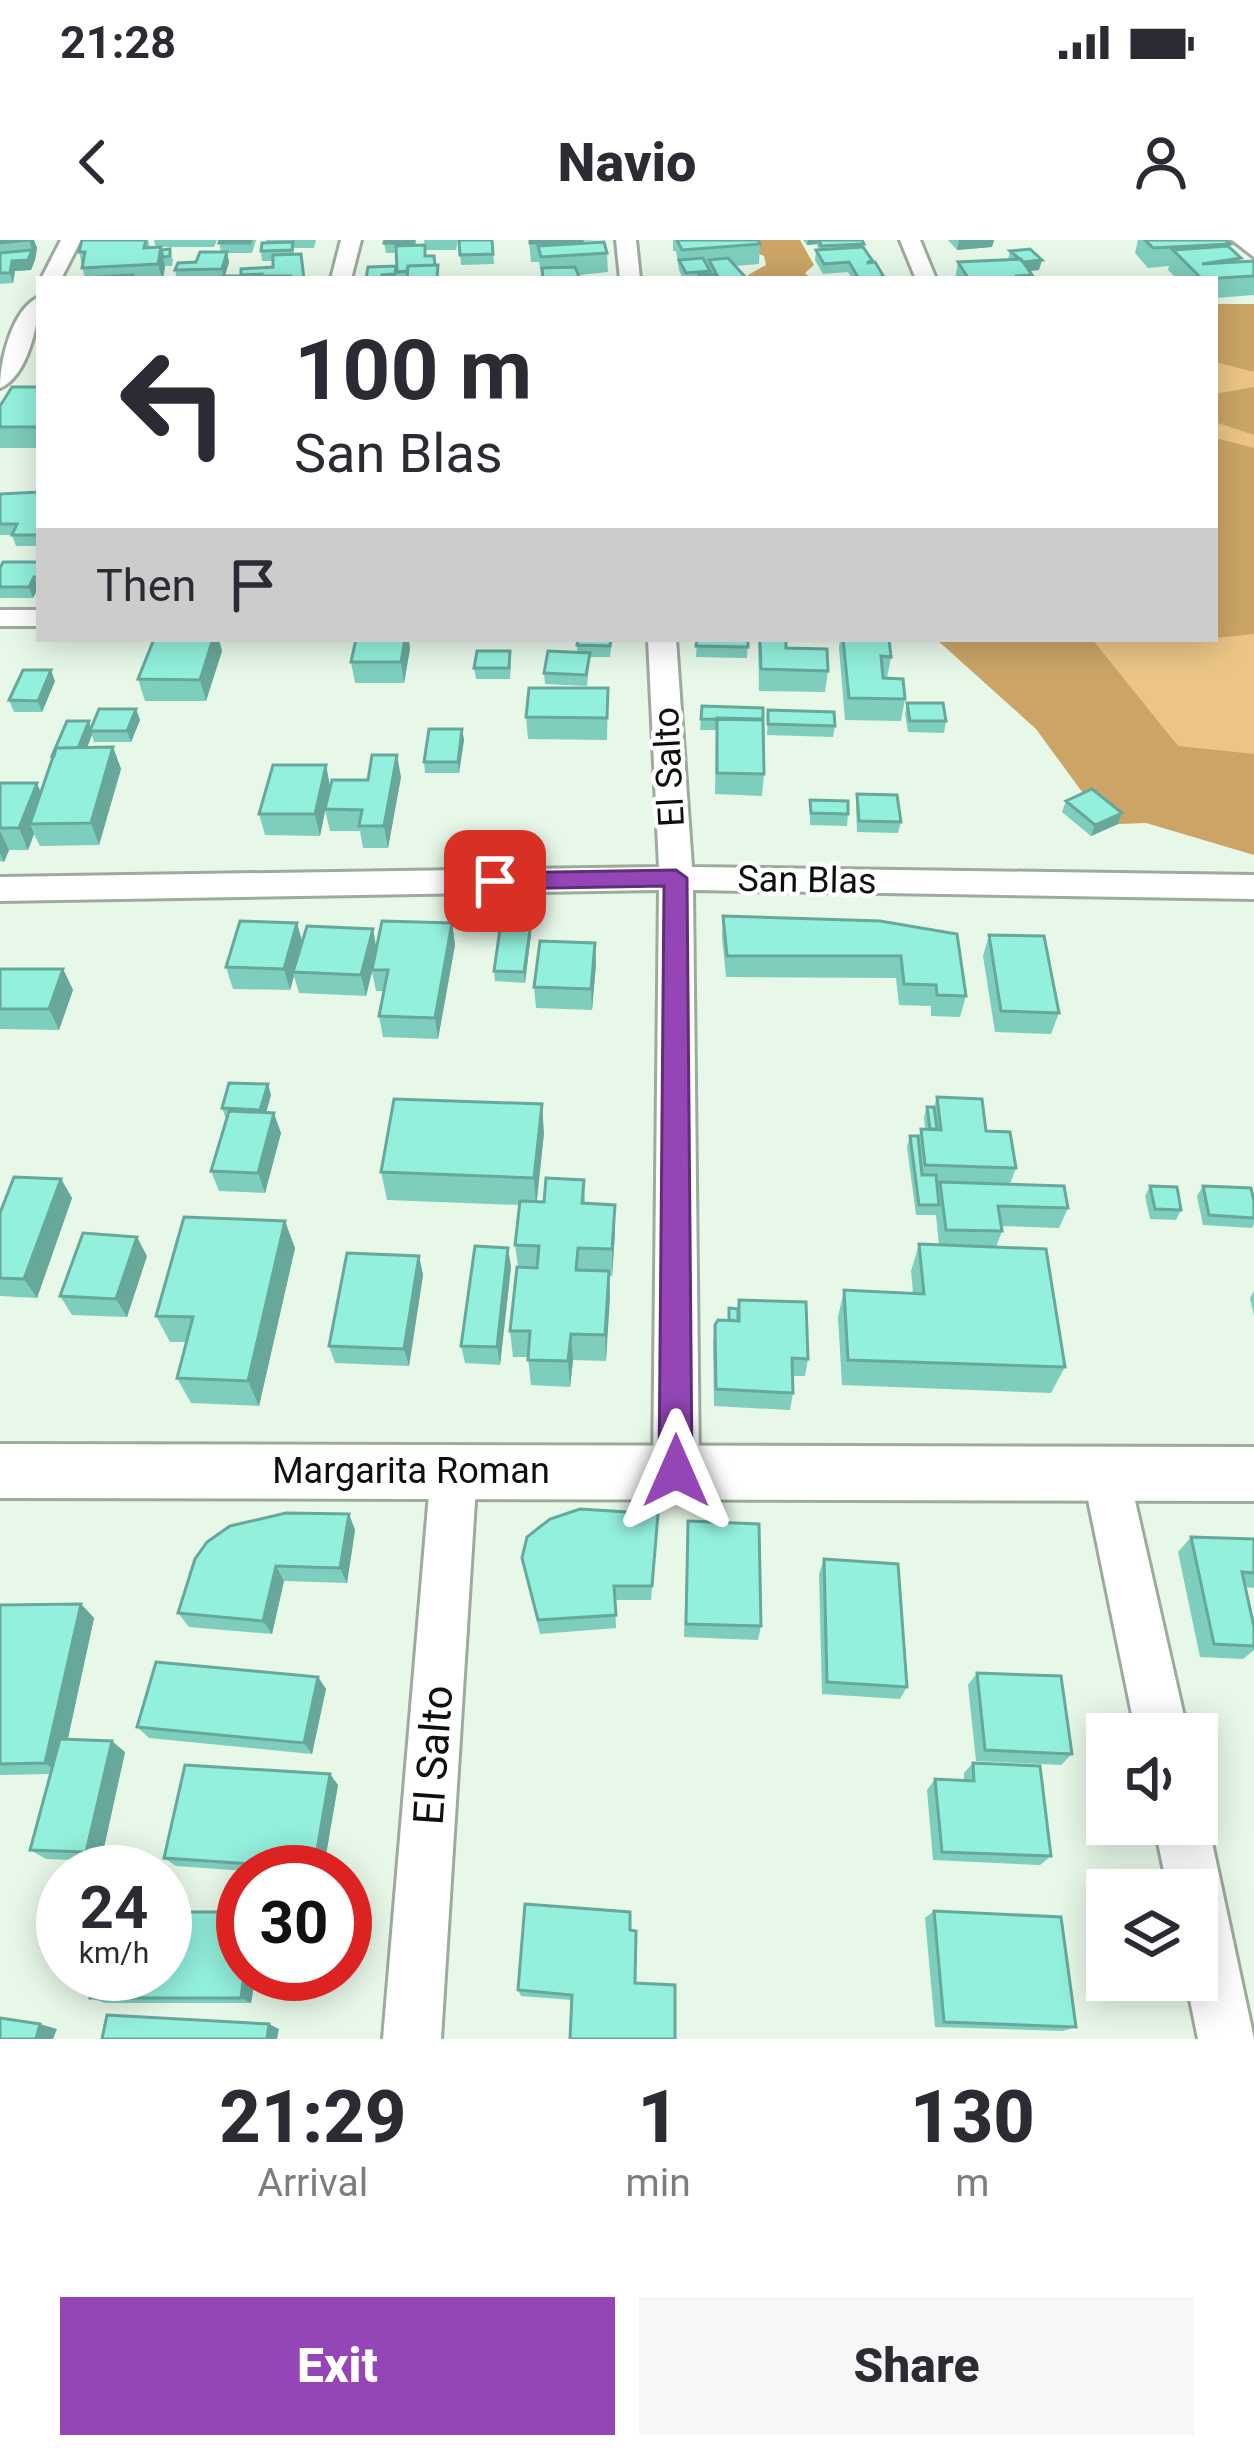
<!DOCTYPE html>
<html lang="en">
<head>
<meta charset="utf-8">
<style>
	:root { --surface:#fff; --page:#f7f7f7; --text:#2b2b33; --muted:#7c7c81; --accent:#9446b7 }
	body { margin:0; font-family:Roboto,sans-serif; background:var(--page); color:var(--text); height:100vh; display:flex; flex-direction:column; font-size:45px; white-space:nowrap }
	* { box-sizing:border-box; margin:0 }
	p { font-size:39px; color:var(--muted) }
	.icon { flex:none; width:66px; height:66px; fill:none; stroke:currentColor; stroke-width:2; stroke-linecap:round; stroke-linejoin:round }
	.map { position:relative; height:1799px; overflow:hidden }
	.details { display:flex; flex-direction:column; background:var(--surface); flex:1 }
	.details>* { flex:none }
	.banner { position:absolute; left:36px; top:36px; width:1182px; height:366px; border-radius:0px; box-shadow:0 6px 30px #0003; background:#fff; color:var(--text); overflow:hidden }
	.controls { position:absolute; left:1086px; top:1473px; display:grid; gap:24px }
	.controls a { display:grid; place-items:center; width:132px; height:132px; border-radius:0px; background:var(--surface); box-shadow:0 6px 30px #0003; font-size:60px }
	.speed { position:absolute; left:36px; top:1605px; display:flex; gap:24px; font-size:60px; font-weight:700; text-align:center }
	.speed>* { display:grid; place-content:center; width:156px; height:156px; border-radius:50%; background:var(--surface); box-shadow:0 6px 30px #0003; line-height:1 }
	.speed small { font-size:30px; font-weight:400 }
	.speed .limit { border:18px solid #d22; background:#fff; color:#111 }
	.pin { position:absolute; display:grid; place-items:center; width:102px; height:102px; color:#fff; margin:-51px; border-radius:24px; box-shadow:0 6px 18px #0006 }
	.me { position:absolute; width:132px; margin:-66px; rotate:0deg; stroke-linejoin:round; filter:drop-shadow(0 0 9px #0008) }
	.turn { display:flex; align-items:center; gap:42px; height:252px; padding:0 60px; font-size:54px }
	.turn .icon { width:156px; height:156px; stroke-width:2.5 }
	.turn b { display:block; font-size:84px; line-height:102px }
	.then { display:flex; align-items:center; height:114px; padding:0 60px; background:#0003; gap:24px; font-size:45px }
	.eta { display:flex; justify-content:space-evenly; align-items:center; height:204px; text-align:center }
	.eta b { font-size:72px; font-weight:800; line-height:84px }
	.button { display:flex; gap:24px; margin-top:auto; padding:24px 60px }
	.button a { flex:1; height:138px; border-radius:0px; background:var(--accent); color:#fff; font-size:48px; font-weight:800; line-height:138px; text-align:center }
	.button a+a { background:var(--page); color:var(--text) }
	.status { display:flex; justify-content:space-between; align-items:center; height:84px; padding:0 60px; background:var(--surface); direction:ltr }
	.status svg { height:33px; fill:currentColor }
	header { display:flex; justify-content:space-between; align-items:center; height:156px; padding:0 60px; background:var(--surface); font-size:54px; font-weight:800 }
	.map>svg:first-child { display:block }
	.green { fill:#ecc586 }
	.forest { fill:#cca566 }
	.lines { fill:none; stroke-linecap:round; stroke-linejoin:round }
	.minor-casing { stroke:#9cab9c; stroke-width:6 }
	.tertiary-casing { stroke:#9cab9c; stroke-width:6 }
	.minor { fill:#fff; fill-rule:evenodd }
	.tertiary { fill:#fff; fill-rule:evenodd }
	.wall { fill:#7ecebe }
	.shaded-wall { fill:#67a89b }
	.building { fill:#93f0dd; stroke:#67a89b; stroke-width:3 }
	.route { fill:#9446b7; stroke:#602e77; stroke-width:3 }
	.labels { text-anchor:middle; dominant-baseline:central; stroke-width:9; stroke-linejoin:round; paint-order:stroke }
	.street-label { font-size:36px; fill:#0c110c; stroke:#fff }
	.near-street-label { font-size:42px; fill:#0c110c; stroke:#fff }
</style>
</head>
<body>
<div class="status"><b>21:28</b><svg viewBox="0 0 49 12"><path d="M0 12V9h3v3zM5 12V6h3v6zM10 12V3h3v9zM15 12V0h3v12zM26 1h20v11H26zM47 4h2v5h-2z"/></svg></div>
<header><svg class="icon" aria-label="back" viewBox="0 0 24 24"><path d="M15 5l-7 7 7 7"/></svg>Navio<svg class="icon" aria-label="person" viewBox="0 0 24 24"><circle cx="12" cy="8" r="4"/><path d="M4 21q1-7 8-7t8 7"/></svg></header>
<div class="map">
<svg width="1254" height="1799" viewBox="0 0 1254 1799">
	<rect width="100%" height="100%" fill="#e7f8e8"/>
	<path class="green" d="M1254 82V583L962 399H1215V84Z"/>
	<path class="forest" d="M722 0H800L814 25 805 33 811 39H751L748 35 766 25 764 16Z
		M1215 64H1254V132L1215 122Z
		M1254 147V195L1215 182V154Z
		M1215 198 1254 208V394L1215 398Z
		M936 399H1092L1178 506 1254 514V615L1146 583 1118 584 1088 560 1036 489Z"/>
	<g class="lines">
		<g class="minor-casing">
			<path id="minor" d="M61 0H81L61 39H41Z
				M341 0H361L351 39H331Z
				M616 0H636L640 39H620Z
				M900 0H920L936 39H916Z
				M1232 0H1254V17Z
				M39 57C39 84 27 137 0 148 0 120 12 69 39 57Z
				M0 370H39V386H0Z
				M648 399H676L692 627 1254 635V659L693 650 699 1231 692 1246 676 1253 660 1246 653 1231 659 650 0 661V637L659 627Z
				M454 1208 470 1215 477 1230 441 1799H383L431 1230 438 1215Z
				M1105 1208 1121 1215 1128 1230 1188 1494H1136L1082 1230 1089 1215Z
				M1197 1564 1208 1584 1254 1799H1198L1186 1740H1197V1650H1168L1154 1584H1197Z"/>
		</g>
		<g class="tertiary-casing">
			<path id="tertiary" d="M0 1204 1254 1207V1261L0 1258Z"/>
		</g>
		<use href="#minor" class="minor"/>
		<use href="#tertiary" class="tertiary"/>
	</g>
	<path class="wall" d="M0 0H34L37 8 35 20 31 30 15 31 13 43 0 44Z
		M82 0H148L150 8H156L154 0H217L214 7H161L173 19 172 26H165L163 39H85L79 12Z
		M219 0H256L252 13H227L229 22 225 36H241L273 27V21H262L261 11 267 3 266 0H316L314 8H294V14L305 39H177L175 30 221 12Z
		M416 0V5H425L424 0H458L456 10H426V16L435 25 439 39H366L396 26V13H386L384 3Z
		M459 0H492L494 24 461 25Z
		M529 0H599L582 1V3L607 13 608 32 542 39 539 22H531Z
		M673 0 760 4 759 24 735 26 747 39H683L679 30 676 11H673Z
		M803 0H862L863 8 884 39H852L848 32 823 34 815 20 816 10H818L817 4 807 5Z
		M948 0H994L992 7 957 10Z
		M1138 0H1226L1230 4 1229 7 1241 18 1240 21H1254V55L1215 58V39H1177L1168 30 1169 26 1148 28 1135 13Z
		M1010 11 1039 30 1029 31 1032 35 1031 39H955L958 22 1008 20Z
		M39 147V208H0V166Z
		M39 252V306H16L12 295H0V254Z
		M39 322V348L33 358H0V328Z
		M612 399 610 417H590L587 446 545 444 544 433 577 412V405Z
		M697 399H748L747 418 696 417Z
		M758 399H786V408L828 431 825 452 759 451Z
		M840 399H889L891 417 887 438 905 459 901 481 845 480 839 408Z
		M410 409 404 443H355L351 422Z
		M222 411 206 461H145L138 439Z
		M511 422 510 439H476L474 428Z
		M55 441 42 472H14L9 460Z
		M608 448 607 500 528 499 526 477Z
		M907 463 946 481 944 493 908 492 905 474Z
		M702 466 763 468 764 534 762 556 715 554 716 490H700Z
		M136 469 140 480 131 502H94L92 495 87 508 113 507 121 529 99 605 40 606 34 594 28 610H9L4 622 0 621V543L41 552 53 519 52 516 91 489Z
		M768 470 835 486 833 497 767 495Z
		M462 489 464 500 459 533H425L424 522Z
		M326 525 330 546 401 537 388 608H363L360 591H330L325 570 320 596 265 595 259 574Z
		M857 554 901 582 898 593 857 592 856 565Z
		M810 560 848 574 847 586 810 585Z
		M1066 561 1122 573 1118 584 1091 596 1062 572Z
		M723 676 880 681 966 756 960 777 931 776V766L899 765 896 738 726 737 722 697Z
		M297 683 302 702 377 706 452 683 455 705 438 799 383 797 379 776 384 751H376L372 732 366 756 299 753 294 736 290 750 233 749 226 727Z
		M531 683V694L525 743 495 741 494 731Z
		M989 695 1059 773 1051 794 995 792 983 716Z
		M595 703 596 724 592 770 536 768 534 747Z
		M0 729H63L73 750 59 790 0 789Z
		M271 855 266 872 281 893 265 953 219 951 211 931 226 879 222 868Z
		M937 857 986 891 1016 928 1010 944 1068 968 1059 988 1001 986 1002 991 996 1007 1065 1127 1051 1153 842 1145 838 1077 844 1050 913 1053 911 1031 919 1004 939 1005 936 975H916L907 907 910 896 918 899 921 889H925L924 877 927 867H934Z
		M544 893 537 961 544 962 584 940 585 963 615 993 612 1036H609L606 1121 573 1120 570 1147 531 1145 528 1117H513L510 1091 518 1027 515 1005 519 965 387 960 381 932Z
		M61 939 72 958 37 1058 0 1056V973Z
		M1150 946 1181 970 1176 980 1150 979 1145 956Z
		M1203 946 1254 962V984L1252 988 1203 985 1197 956Z
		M295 1008 259 1166 191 1163 177 1138 187 1102H170L156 1076Z
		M147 1016 127 1077 72 1075 60 1056Z
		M419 1016 423 1035 409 1126 335 1123 329 1106Z
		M511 1027 500 1125 465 1123 461 1106Z
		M1254 1051V1076L1250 1058Z
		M739 1060 808 1119 805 1136H793V1153L790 1170 714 1166 713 1103 715 1085 728 1080 738 1069Z
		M349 1274 355 1290 347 1343 284 1341 272 1394 189 1387 178 1373Z
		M658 1274 651 1360H615L616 1388 540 1394 522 1318Z
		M688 1281 761 1386 758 1400 684 1397Z
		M1191 1297 1254 1299V1348L1245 1347 1254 1387V1410L1243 1419 1200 1417 1178 1312Z
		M824 1319 907 1447 900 1459 822 1454 819 1334Z
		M81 1364 94 1378 68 1499 125 1512 101 1621 46 1619 30 1610 50 1534 0 1535V1365Z
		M977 1433 1072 1514 1061 1525 976 1521 968 1445Z
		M318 1437 326 1449 312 1514 149 1498 137 1487Z
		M973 1523 1051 1616 1040 1625 933 1620 927 1550 935 1539 964 1540V1533Z
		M330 1534 338 1545 323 1632H259L176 1626 164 1618Z
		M934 1671 1076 1787 1063 1791 935 1787 925 1678Z
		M630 1690 635 1743 572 1760 521 1756 518 1750Z
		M243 1734H256L251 1763H105L90 1758Z"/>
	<path class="shaded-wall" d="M29 0H34L37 8 35 20Z
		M808 0H818L817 4 807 5Z
		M959 0H994L992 7 957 10Z
		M161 7 165 27 163 39H162L158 24Z
		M32 10 35 20 31 30 15 31 13 43 10 33 12 21Z
		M227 12 229 22 224 39 222 29Z
		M1042 20 1039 30 1020 32 1022 22Z
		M34 337 38 348 33 358 29 347Z
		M213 399H219L222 411 206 461 200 440Z
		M405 399H409L410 409 404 443 401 422Z
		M51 430 55 441 42 472 38 461Z
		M136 469 140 480 131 502 127 491Z
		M89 481 92 495 79 527 75 516Z
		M462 489 464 500 459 533 458 522Z
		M113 507 121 529 99 605 91 583Z
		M397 515 401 537 388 608 384 586Z
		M326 525 330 547 320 596 315 574Z
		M37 543 46 565 30 584 34 594 28 610 19 588Z
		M1122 573 1118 584 1091 596 1095 585Z
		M0 591 9 610 4 622 0 613Z
		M297 683 303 704 293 732 294 736 290 750 284 729Z
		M452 683 455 705 438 799 435 778Z
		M531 683V694L525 743 524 732Z
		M373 689 377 711 366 756 361 735Z
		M595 703 596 724 592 770 591 749Z
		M63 729 73 750 59 790 49 769Z
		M268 844 271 855 264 880 260 870Z
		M542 864 544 893 536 966 534 938Z
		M274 873 281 893 265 953 258 933Z
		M61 939 72 958 37 1058 24 1039Z
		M615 965V993L612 1036V1009Z
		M285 981 295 1008 259 1166 248 1141Z
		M137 997 147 1016 127 1077 116 1059Z
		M508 1008 511 1027 500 1125 497 1107Z
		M419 1016 423 1035 409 1126 404 1109Z
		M609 1031 610 1058 606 1121 605 1095Z
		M571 1094 573 1120 570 1147 568 1121Z
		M349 1274 355 1290 347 1343 340 1328Z
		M276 1326 284 1341 272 1394 263 1381Z
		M81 1364 94 1378 60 1534 45 1523Z
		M318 1437 326 1449 312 1514 304 1503Z
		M112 1501 125 1512 101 1621 86 1612Z
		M330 1534 338 1545 323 1632H318L314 1628Z
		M244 1734H256L251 1763 241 1758Z
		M40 1784 57 1789 53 1799H36Z
		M269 1784 279 1789 277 1799H267Z"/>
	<path class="building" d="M0 0H29L0 3Z
		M82 0H146L144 8 161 7 158 24 82 28 85 12H79Z
		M220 0H251L250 3H219Z
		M385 0H414L413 3H384Z
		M459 0H492L493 14 460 15Z
		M530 0H582V1L530 3Z
		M677 0H758L760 4 682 10Z
		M819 0H862L864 4 821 6Z
		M1145 0H1226L1230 4 1153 8Z
		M293 2 292 10 261 11 262 3Z
		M604 2 607 13 541 17 538 6Z
		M425 5V16H434L435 25 408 26 407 31 397 32 396 6Z
		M1228 6 1241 18 1202 24 1254 21V36L1202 39 1173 10Z
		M863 7 872 20 867 23 875 22 884 37 859 39 849 22 824 24 816 10Z
		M170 9V16L163 17 161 10Z
		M1030 9 1042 20 1023 22 1010 11Z
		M32 10 28 20 12 21 10 33H0V13Z
		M200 12H227L222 29 175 30 178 23 196 22Z
		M301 14 304 39H292L291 36H262V34L241 35V29L273 27V15Z
		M703 18 710 31 686 33 679 20Z
		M728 18 747 39H719L709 20Z
		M1021 19 1032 35 1017 36 1019 39 968 38 958 22Z
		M438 25 437 39H407L408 26Z
		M396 26 395 34 382 35V39H366L368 27Z
		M575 27 580 39H543L542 28Z
		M715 34 718 39H700L699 35Z
		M133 35 132 39H90V38Z
		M223 36H291V39H223Z
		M12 147H39V187H0V166Z
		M39 252V295H12L17 284H0V254Z
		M3 322H39V337H34L29 347H0V328Z
		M154 399H213L200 440 138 439Z
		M356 399H405L401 422H351Z
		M578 399H611L610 406 577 405Z
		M697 399H748V407L696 406Z
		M760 399H786V408L827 409 828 431 761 429Z
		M843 399H889L891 417 881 416 883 438 903 439 905 459 849 458Z
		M477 411H510L509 428H474Z
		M548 411 590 413 586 435 544 433Z
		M23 430H51L38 461 9 460Z
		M529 448H608L607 478 526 477Z
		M907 463H943L946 481H910Z
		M702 466 763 468V480L701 479Z
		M99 469H136L127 491H90Z
		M768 470 834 472 835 486 768 484Z
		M717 478 763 479 764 534 717 533Z
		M67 481H89L78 508H56L54 516H52Z
		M429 489H462L458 522H424Z
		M113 507 91 583 30 584 56 508Z
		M372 515H397L384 586H359L362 570 325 569 332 540H368Z
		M273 525H326L315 574H259Z
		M0 543H37L19 588H0Z
		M1092 549 1122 573 1095 585 1066 561Z
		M857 554 897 555 901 582 859 581Z
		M810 560 848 561V574L811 573Z
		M723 676 880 681 957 694 966 756 937 755 936 745 904 744 901 716H727Z
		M240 681 297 683 284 729 226 727Z
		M382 681 452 683 435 778 379 776 388 730H372Z
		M501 682 531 683 524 732 494 731Z
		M307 686 373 689 361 735 293 732Z
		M989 695 1044 696 1059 773 1001 771Z
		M540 701 595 703 591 749 534 747Z
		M0 729H63L49 769H0Z
		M229 843 268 844 260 870 222 868Z
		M937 857 982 859 986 891 1010 892 1016 928 925 925 921 889 941 890Z
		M394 859 542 864 534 938 381 932Z
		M927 867H934L937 889H930Z
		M229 871 274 873 258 933 211 931Z
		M910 896H918L922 935H936L939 965H919Z
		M14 937 61 939 24 1039 0 1038V973Z
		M546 938 584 940 582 963 615 965 612 1009 578 1008 576 1030 609 1031 605 1095 571 1094 568 1121 528 1120 530 1091H510L517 1027 537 1028 539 1006 515 1005 520 961 544 962Z
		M940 942 1064 946 1068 968 998 966 1002 991 946 990Z
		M1150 946 1177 947 1181 970 1155 969Z
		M1203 946 1251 948 1254 962V978L1209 975Z
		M184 977 285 981 248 1141 177 1138 193 1077 156 1076Z
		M83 993 137 997 116 1059 60 1056Z
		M919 1004 1046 1009 1065 1127 848 1120 844 1050 924 1054Z
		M475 1006 508 1008 497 1107 461 1106Z
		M347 1013 419 1016 404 1109 329 1106Z
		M739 1060 806 1062 808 1119 792 1118 793 1153 716 1149 715 1085 718 1080 739 1081Z
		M729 1068 738 1069V1081L729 1080Z
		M580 1269 658 1274 652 1346H614L616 1375 538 1380 522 1318 527 1297 550 1279Z
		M286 1273 349 1274 340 1328 276 1326 263 1381 178 1373 195 1319 207 1302 230 1286Z
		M688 1281 759 1284 761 1386 686 1384Z
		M1191 1297 1254 1299V1333L1242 1332 1254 1387V1406L1214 1404Z
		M824 1319 898 1324 907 1447 827 1442Z
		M81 1364 45 1523 0 1524V1365Z
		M156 1422 318 1437 304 1503 137 1487Z
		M977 1433 1061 1436 1072 1514 985 1510Z
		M60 1499 112 1501 86 1612 30 1610Z
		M973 1523 1040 1526 1051 1616 942 1612 935 1539 974 1541Z
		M185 1525 330 1534 314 1628 164 1618Z
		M525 1664 630 1672V1690L636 1691 635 1743 675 1745V1799H570L572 1755 518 1750Z
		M934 1671 1061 1677 1076 1787 944 1782Z
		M165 1672H243L244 1734 241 1758H90L95 1734H165Z
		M107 1775 269 1784 267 1799H102Z
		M0 1778 40 1784 36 1799H0Z"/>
	<path class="route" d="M676 630 687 638 692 1231 687 1242 676 1246 664 1242 659 1231 664 646 495 649 484 641 495 633Z"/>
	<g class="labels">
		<g class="street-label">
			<text transform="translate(669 527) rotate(-93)">El Salto</text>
			<text transform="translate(807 640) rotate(1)">San Blas</text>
			<text x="411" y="1231">Margarita Roman</text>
		</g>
		<g class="near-street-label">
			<text transform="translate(433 1515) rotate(-86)">El Salto</text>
		</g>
	</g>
</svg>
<div class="controls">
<a><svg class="icon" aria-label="sound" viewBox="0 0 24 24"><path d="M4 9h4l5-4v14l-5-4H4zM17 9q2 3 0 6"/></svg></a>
<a><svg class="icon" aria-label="layers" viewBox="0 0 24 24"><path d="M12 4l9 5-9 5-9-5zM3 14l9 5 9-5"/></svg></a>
</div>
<div class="speed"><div>24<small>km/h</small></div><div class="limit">30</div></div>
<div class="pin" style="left:495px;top:641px;background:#d93025"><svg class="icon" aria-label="arrive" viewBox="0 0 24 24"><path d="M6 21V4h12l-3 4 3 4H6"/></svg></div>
<svg class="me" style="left:676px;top:1231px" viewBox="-20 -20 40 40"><path d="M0-17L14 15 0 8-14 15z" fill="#9446b7" stroke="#fff" stroke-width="4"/></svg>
<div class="banner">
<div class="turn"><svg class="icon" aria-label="left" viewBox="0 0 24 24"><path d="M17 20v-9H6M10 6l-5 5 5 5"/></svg><div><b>100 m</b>San Blas</div></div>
<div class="then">Then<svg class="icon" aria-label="arrive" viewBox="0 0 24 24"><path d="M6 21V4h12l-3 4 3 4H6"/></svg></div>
</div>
</div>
<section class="details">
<div class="eta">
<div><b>21:29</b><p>Arrival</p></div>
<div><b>1</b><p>min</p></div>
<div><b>130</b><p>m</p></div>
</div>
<div class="button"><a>Exit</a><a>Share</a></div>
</section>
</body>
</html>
